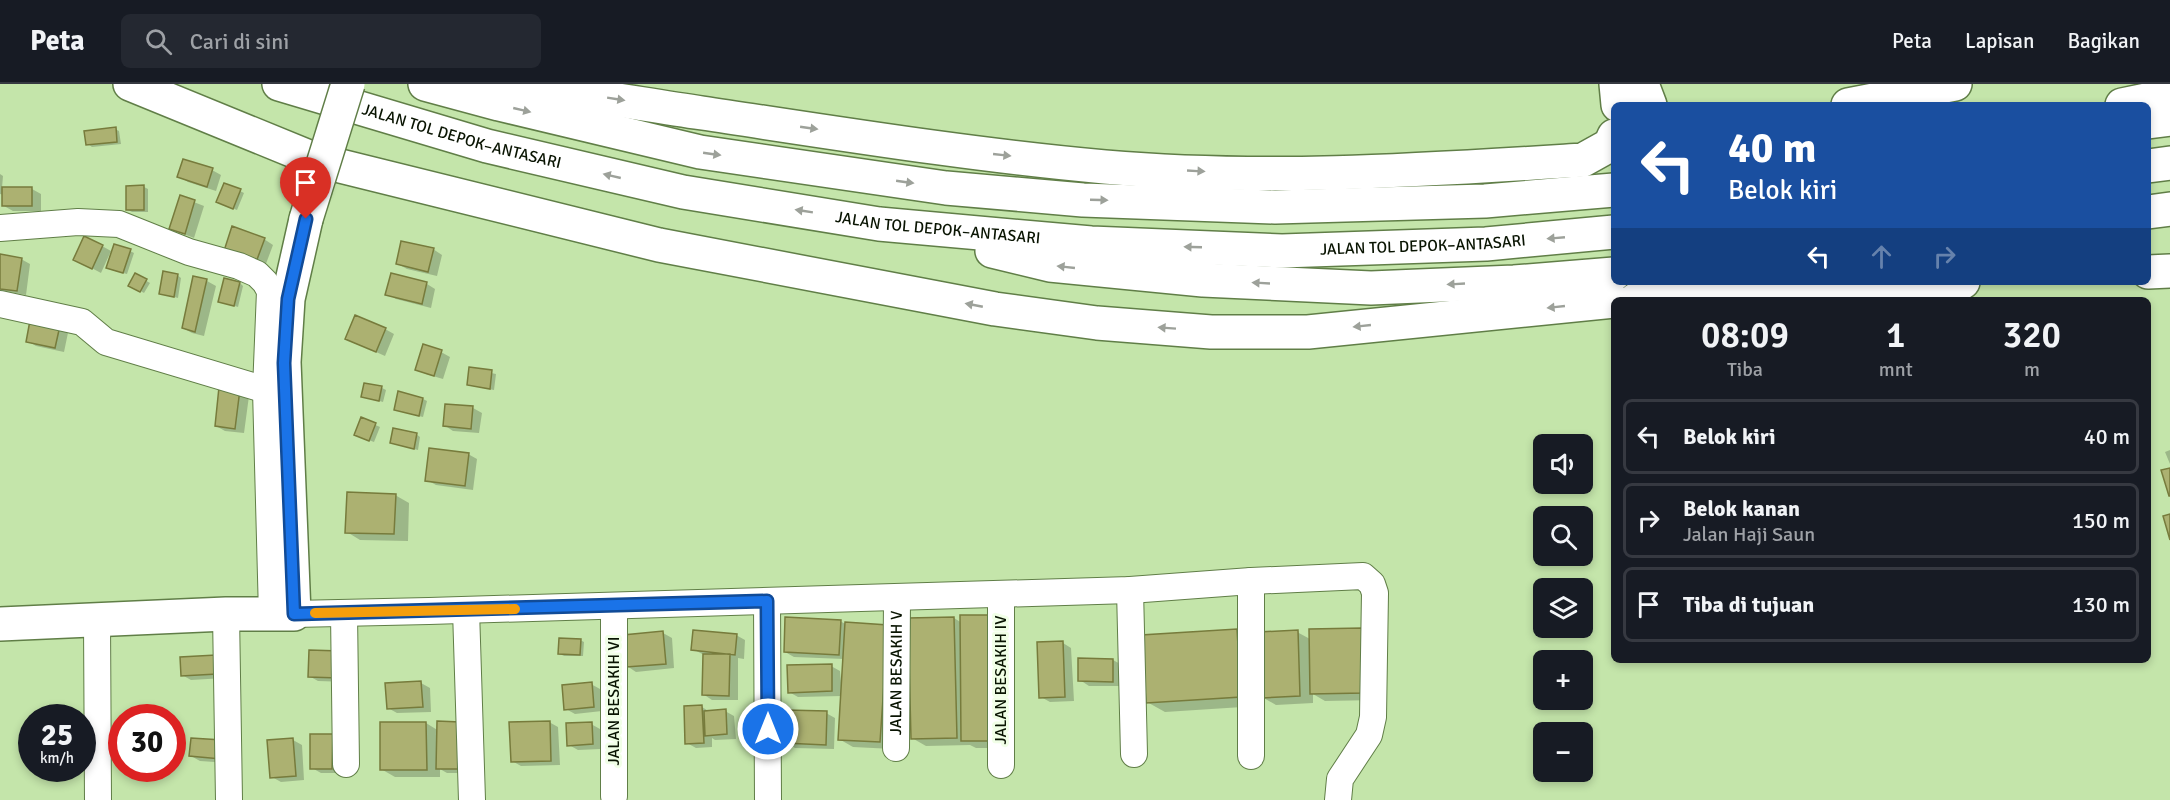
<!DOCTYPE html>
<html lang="id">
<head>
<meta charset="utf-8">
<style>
	:root { --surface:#171b24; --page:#242831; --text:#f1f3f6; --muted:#9ea1a6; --line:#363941 }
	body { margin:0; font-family:Signika,sans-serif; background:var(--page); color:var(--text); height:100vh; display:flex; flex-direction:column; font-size:22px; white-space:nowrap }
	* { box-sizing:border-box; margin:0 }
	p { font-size:20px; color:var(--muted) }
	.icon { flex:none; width:33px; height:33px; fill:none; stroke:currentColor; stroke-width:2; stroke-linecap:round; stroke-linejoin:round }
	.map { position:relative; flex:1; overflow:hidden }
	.panel { position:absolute; left:1611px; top:213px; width:540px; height:366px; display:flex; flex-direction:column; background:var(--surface); border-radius:9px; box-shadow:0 3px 9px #0003 }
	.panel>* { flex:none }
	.top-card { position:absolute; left:1611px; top:18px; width:540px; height:183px; border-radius:9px; box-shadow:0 3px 9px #0003; background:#1a4fa0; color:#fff; overflow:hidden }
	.buttons { position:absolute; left:1533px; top:350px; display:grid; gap:12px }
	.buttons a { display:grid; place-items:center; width:60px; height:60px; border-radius:9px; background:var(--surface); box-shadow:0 3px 9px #0003; font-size:30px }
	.speed { position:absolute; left:18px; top:620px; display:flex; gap:12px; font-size:30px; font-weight:700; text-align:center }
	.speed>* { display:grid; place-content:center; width:78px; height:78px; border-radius:50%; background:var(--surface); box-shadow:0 3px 9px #0003; line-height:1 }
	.speed small { font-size:15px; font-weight:400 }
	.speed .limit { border:9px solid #d22; background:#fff; color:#111 }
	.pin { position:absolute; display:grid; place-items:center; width:51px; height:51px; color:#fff; margin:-62px -26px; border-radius:50% 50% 50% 0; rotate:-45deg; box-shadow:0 0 6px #0007 }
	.pin .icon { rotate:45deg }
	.me { position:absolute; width:66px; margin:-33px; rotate:0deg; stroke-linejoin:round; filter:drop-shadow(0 0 4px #0008) }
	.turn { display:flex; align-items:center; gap:21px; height:126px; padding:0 18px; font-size:27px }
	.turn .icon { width:78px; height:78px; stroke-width:2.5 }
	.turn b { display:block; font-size:42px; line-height:51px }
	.lanes { display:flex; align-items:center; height:57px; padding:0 18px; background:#0003; justify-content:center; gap:30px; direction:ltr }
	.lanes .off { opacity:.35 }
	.eta { display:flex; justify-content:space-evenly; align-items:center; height:102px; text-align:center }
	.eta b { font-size:36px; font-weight:600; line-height:42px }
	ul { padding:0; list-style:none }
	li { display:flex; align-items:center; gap:18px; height:75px; margin:0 12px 9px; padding:0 6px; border:3px solid var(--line); border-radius:9px }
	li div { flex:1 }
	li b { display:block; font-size:22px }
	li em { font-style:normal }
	header { display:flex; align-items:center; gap:36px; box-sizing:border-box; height:84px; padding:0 30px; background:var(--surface); border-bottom:2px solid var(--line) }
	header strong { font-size:28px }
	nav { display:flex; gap:33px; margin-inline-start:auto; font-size:21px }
	.search { width:420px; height:54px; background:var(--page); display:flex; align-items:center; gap:15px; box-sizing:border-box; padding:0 21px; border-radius:9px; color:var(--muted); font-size:22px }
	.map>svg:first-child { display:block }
	.shadow { fill:#0003 }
	.building { fill:#acb171; stroke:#777b3c; stroke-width:1.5 }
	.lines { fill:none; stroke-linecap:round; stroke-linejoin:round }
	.street-casing { stroke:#607e47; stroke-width:28 }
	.secondary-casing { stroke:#607e47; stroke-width:36 }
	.highway-casing { stroke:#607e47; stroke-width:36 }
	.street { stroke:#fff; stroke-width:26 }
	.secondary { stroke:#fff; stroke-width:33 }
	.highway { stroke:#fff; stroke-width:33 }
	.secondary-bridge-casing { stroke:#607e47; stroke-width:36; stroke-linecap:butt }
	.secondary-bridge { stroke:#fff; stroke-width:33 }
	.oneway { fill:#9da19a }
	.route-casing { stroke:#114b97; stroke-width:15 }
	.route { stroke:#1a73e8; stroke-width:10 }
	.slow { stroke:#f59e0b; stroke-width:10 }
	.labels { text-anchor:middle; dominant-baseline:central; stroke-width:6; stroke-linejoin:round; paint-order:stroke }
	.street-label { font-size:16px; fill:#091402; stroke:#f1ffe7 }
</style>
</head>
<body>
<header>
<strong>Peta</strong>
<div class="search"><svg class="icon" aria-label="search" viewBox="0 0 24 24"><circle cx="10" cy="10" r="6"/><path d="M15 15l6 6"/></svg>Cari di sini</div>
<nav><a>Peta</a><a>Lapisan</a><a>Bagikan</a></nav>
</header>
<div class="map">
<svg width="2170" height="716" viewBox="0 0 2170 716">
	<rect width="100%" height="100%" fill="#c4e5aa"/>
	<path class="shadow" d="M115 45 119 47 121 60 92 63 88 60Z
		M212 86 221 91 216 107 188 98 179 92Z
		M0 90 3 92 2 104 32 105 41 110V127H13L4 122V111L0 110Z
		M144 103 148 105V128H132L128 126Z
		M240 107 244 109 237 126 222 120Z
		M181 113 204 122 194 154 171 145Z
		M264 155 273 161 264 185 233 174Z
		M102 162 111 167 101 189 84 180Z
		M433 165 442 171 437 192 407 185 398 180Z
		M130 167 134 169 127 190 112 186Z
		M0 172 21 175 30 180 26 211 0 206Z
		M136 191 150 199 144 209 130 201Z
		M177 191 181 194 178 214 161 209Z
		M392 191 427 200 435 205 431 224 396 215 387 210Z
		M195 194 207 197 216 202 204 252 192 249 183 244Z
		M240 199 243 202 238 223 220 217Z
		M32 233 69 244 64 268 36 262 28 257Z
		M385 245 394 250 385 272 356 259Z
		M441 268 450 273 443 295 426 290 417 285Z
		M471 285 496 290 494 306 468 301Z
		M220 304 249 312 244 349 225 347 216 342Z
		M382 304 386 306 383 318 363 312Z
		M423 315 427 317 423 333 399 327Z
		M473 324 482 329 479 349 453 347 444 341Z
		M362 335 380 343 374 358 360 353Z
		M416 350 420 353 418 366 391 359Z
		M2170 366V380L2165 368Z
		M468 370 477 375 473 406 436 401 427 396Z
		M395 411 409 419 408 457 360 456 347 448Z
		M954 534 962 539 1007 664H976L970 661 926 662 912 654Z
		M840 537 847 541 887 542 893 665 853 663 839 655 842 612 798 613 789 608 831 582 840 587 841 598H843L844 575 794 573 785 568Z
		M1237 546 1254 557 1258 622 1165 628 1147 618Z
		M1297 548 1310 555 1377 616 1325 617 1313 610V619L1276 621 1262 613Z
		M663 549 672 554 674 584 636 588 627 582Z
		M736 551 745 556 744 575 738 574V616H712L703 610 704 571 693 565Z
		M580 556 584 558 583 572H564L560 570Z
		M1063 559 1071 564 1074 617 1050 618 1041 613Z
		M310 567 348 598 318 597 309 592Z
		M181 575 225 594 191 596 182 591Z
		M1113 576 1122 581 1121 602H1089L1080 596Z
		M421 599 430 604 431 628 397 629 388 624Z
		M591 600 600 605 602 627 575 630 566 625Z
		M702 623 710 628 725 627 734 632 736 655 715 656 712 654V663L696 664 687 659Z
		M826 629 835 634 834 665 795 664 786 658Z
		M549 638 558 643 560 681 521 682 512 677Z
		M426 639 439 647 468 689H447L440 685V693H395L381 685Z
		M591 640 600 645 601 665 578 666 569 661Z
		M332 651 341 657V689H321L312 684Z
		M192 656 229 679 200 677 191 672Z
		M293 656 302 661 304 696 281 698 272 693Z"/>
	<path class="building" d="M116 43 117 58 86 61 84 47Z
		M183 75 213 84 207 103 177 93Z
		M224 99 241 105 233 125 216 118Z
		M144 101V126H126V102Z
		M2 103H32V122H2Z
		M180 111 195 116 185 150 169 145Z
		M232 142 265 154 255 181 223 170Z
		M84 152 103 161 92 185 73 176Z
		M401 157 434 164 428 188 396 180Z
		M114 160 131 165 123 189 106 184Z
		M0 170 22 174 17 207 0 205Z
		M163 187 178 190 174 213 159 210Z
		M135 189 147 195 140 208 128 202Z
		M391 189 427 198 422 220 385 211Z
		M193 192 207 195 195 248 182 244Z
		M224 194 240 198 234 222 218 218Z
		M31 231 61 237 55 264 26 258Z
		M355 231 386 244 376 268 345 255Z
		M423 260 442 266 434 292 415 286Z
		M469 283 492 286 490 305 467 301Z
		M364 299 382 302 379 317 361 313Z
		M219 303 240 305 235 345 215 342Z
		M398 307 423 314 419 332 394 326Z
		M445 320 473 322 471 345 443 342Z
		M361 333 376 339 369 357 354 351Z
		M393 344 417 349 414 365 390 359Z
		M429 364 469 369 465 402 425 397Z
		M2170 384V412H2169L2161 386Z
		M347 408 396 410 394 450 345 449Z
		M2170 430V456L2163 432Z
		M960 531H993L994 657H961Z
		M785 533 841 536 839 571 784 568Z
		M954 533 957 654 911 655 908 534Z
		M845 538 888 541 880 658 838 656Z
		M1362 544 1364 609 1310 610 1309 545Z
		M1237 545 1241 613 1146 619 1141 551Z
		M693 546 737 550 735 571 691 566Z
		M1298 546 1300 612 1261 614 1258 548Z
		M663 547 666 580 626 583 623 551Z
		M559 554 581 555 580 571 558 570Z
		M1063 557 1065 613 1039 614 1037 558Z
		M309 566 340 567 339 594 308 593Z
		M703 570H730L729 612 702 611Z
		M216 571 217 590 181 592 180 573Z
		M1078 574 1113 575V598L1078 597Z
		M832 580V607L788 609 787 581Z
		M421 597 423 623 387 625 385 599Z
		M592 598 594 623 564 626 562 601Z
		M702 621 704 659 685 660 684 622Z
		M726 625 727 650 705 652 704 627Z
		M785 626 827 627 826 661 784 659Z
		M437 637 460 638V685H436Z
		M550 637 551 677 511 678 509 638Z
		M380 638H426L427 686H380Z
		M592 638 593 660 567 662 566 639Z
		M310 650H333L332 685H310Z
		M191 654 222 656 221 675 189 672Z
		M293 654 296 692 270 694 267 656Z"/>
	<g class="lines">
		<g class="street-casing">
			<g id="street">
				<path d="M0 144 78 138 119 140 189 168 239 182 257 190 265 198 270 207 266 306 272 530"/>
				<path d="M0 220 82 238 106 258 266 306"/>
				<path d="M1251 497V672"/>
				<path d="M1130 506 1134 670"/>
				<path d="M1001 510V681"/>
				<path d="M767 517 768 716"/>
				<path d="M614 522V712"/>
				<path d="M466 526 472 716"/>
				<path d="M344 529 346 680"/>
				<path d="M226 530 229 716"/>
				<path d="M294 530 429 527 1130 506 1251 497 1363 492 1372 500 1375 509 1373 633 1369 651 1340 695 1338 716"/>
				<path d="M97 537 98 716"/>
				<path id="s1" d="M896 664 897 514"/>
			</g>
		</g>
		<g class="secondary-casing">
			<path id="secondary" d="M0 540 226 530H294L284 278 288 215 306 135"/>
		</g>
		<g class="highway-casing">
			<g id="highway">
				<path d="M130 0 316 76 659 161 995 225 1097 239 1211 248H1308L1614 217"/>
				<path id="s2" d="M279 0 487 62 683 108 879 140 1091 159 1282 167 1486 160 1614 148"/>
				<path d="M425 0 499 20 700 68 946 104 1083 116 1275 123 1485 117 1614 106"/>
				<path d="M495 0C565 6 633 19 702 29 836 49 971 71 1105 83 1265 97 1424 86 1583 76L1610 61 1614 52"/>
				<path d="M1616 0 1618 21"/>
				<path d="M1642 0 1650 21"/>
				<path d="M1848 21 1955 0"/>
				<path d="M2122 21 2170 11"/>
				<path d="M2148 38 2170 35"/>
				<path d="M2148 82 2170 79"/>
				<path d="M2148 128 2170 125"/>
				<path d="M992 167 1050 181 1203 196 1371 204 1514 198 1614 190"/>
				<path d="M2148 188 2170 187"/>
				<path d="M1635 216 1963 198"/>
			</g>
		</g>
		<use href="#street" class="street"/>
		<use href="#secondary" class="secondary"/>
		<use href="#highway" class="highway"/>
		<g class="secondary-bridge-casing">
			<path id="secondary-bridge" d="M306 135 348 0"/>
		</g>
		<use href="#secondary-bridge" class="secondary-bridge"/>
	</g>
	<defs><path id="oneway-solid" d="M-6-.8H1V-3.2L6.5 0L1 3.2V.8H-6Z" transform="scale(1.5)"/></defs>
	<g class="oneway">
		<use href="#oneway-solid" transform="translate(616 15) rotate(9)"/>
		<use href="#oneway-solid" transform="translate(522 26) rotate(13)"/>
		<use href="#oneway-solid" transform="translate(809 44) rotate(8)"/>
		<use href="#oneway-solid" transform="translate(712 70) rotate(8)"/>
		<use href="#oneway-solid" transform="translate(1002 71) rotate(6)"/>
		<use href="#oneway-solid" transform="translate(1196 87) rotate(3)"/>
		<use href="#oneway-solid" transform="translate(612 92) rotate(-167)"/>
		<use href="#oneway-solid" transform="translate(905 98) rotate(8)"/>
		<use href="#oneway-solid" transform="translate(1099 116) rotate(2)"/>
		<use href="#oneway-solid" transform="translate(804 127) rotate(-171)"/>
		<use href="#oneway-solid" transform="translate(1556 154) rotate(175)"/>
		<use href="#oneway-solid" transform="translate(1193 163) rotate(-178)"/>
		<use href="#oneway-solid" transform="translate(1066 183) rotate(-174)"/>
		<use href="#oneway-solid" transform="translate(1261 199) rotate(-177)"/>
		<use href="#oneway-solid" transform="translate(1456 200) rotate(177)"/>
		<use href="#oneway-solid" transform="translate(974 221) rotate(-169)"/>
		<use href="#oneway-solid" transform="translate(1556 223) rotate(174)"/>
		<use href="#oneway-solid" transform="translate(1362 242) rotate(174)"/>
		<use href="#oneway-solid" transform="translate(1167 244) rotate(-176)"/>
	</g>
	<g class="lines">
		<g class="route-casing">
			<path id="route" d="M306 135 288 215 284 279 294 530 767 517 768 645"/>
		</g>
		<use href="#route" class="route"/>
		<path class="slow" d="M315 529 515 525"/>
	</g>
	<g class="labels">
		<g class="street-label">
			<text stroke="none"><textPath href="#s2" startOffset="190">JALAN TOL DEPOK–ANTASARI</textPath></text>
			<text stroke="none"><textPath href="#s2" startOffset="676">JALAN TOL DEPOK–ANTASARI</textPath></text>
			<text stroke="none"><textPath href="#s2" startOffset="1162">JALAN TOL DEPOK–ANTASARI</textPath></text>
			<text stroke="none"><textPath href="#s1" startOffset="75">JALAN BESAKIH V</textPath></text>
			<text transform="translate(1001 596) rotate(-90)">JALAN BESAKIH IV</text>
			<text transform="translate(614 617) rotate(-90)">JALAN BESAKIH VI</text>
		</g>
	</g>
</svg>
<div class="buttons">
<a><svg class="icon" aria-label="sound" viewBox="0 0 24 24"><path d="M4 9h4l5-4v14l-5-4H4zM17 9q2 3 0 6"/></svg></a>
<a><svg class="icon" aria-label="search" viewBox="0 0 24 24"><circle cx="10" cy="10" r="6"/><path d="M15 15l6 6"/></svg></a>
<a><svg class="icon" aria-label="layers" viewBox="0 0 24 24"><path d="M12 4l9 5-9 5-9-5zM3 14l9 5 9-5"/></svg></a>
<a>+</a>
<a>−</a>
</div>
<div class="speed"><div>25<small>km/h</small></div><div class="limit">30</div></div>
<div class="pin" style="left:306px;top:135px;background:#d93025"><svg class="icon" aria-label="arrive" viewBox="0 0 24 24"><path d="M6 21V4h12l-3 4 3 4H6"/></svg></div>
<svg class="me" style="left:768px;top:645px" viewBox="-20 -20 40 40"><circle r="17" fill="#1a73e8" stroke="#fff" stroke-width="3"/><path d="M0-11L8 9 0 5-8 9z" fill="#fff"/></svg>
<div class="top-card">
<div class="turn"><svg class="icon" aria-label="left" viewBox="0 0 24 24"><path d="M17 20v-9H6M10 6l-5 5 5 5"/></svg><div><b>40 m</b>Belok kiri</div></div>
<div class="lanes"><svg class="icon" aria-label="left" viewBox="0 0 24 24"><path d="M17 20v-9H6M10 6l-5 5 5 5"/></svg><svg class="icon off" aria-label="ahead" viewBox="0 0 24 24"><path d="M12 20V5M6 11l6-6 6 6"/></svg><svg class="icon off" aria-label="right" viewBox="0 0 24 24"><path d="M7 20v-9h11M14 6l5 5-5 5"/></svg></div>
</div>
<section class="panel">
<div class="eta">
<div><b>08:09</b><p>Tiba</p></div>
<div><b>1</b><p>mnt</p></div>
<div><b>320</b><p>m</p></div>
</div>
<ul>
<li><svg class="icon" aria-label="left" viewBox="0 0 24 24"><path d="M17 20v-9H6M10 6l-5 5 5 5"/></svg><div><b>Belok kiri</b></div><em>40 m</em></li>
<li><svg class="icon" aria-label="right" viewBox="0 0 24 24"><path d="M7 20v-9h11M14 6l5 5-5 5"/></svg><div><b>Belok kanan</b><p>Jalan Haji Saun</p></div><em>150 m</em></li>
<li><svg class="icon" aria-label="arrive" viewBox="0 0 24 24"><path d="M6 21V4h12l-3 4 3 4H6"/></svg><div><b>Tiba di tujuan</b></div><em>130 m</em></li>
</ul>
</section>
</div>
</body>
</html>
